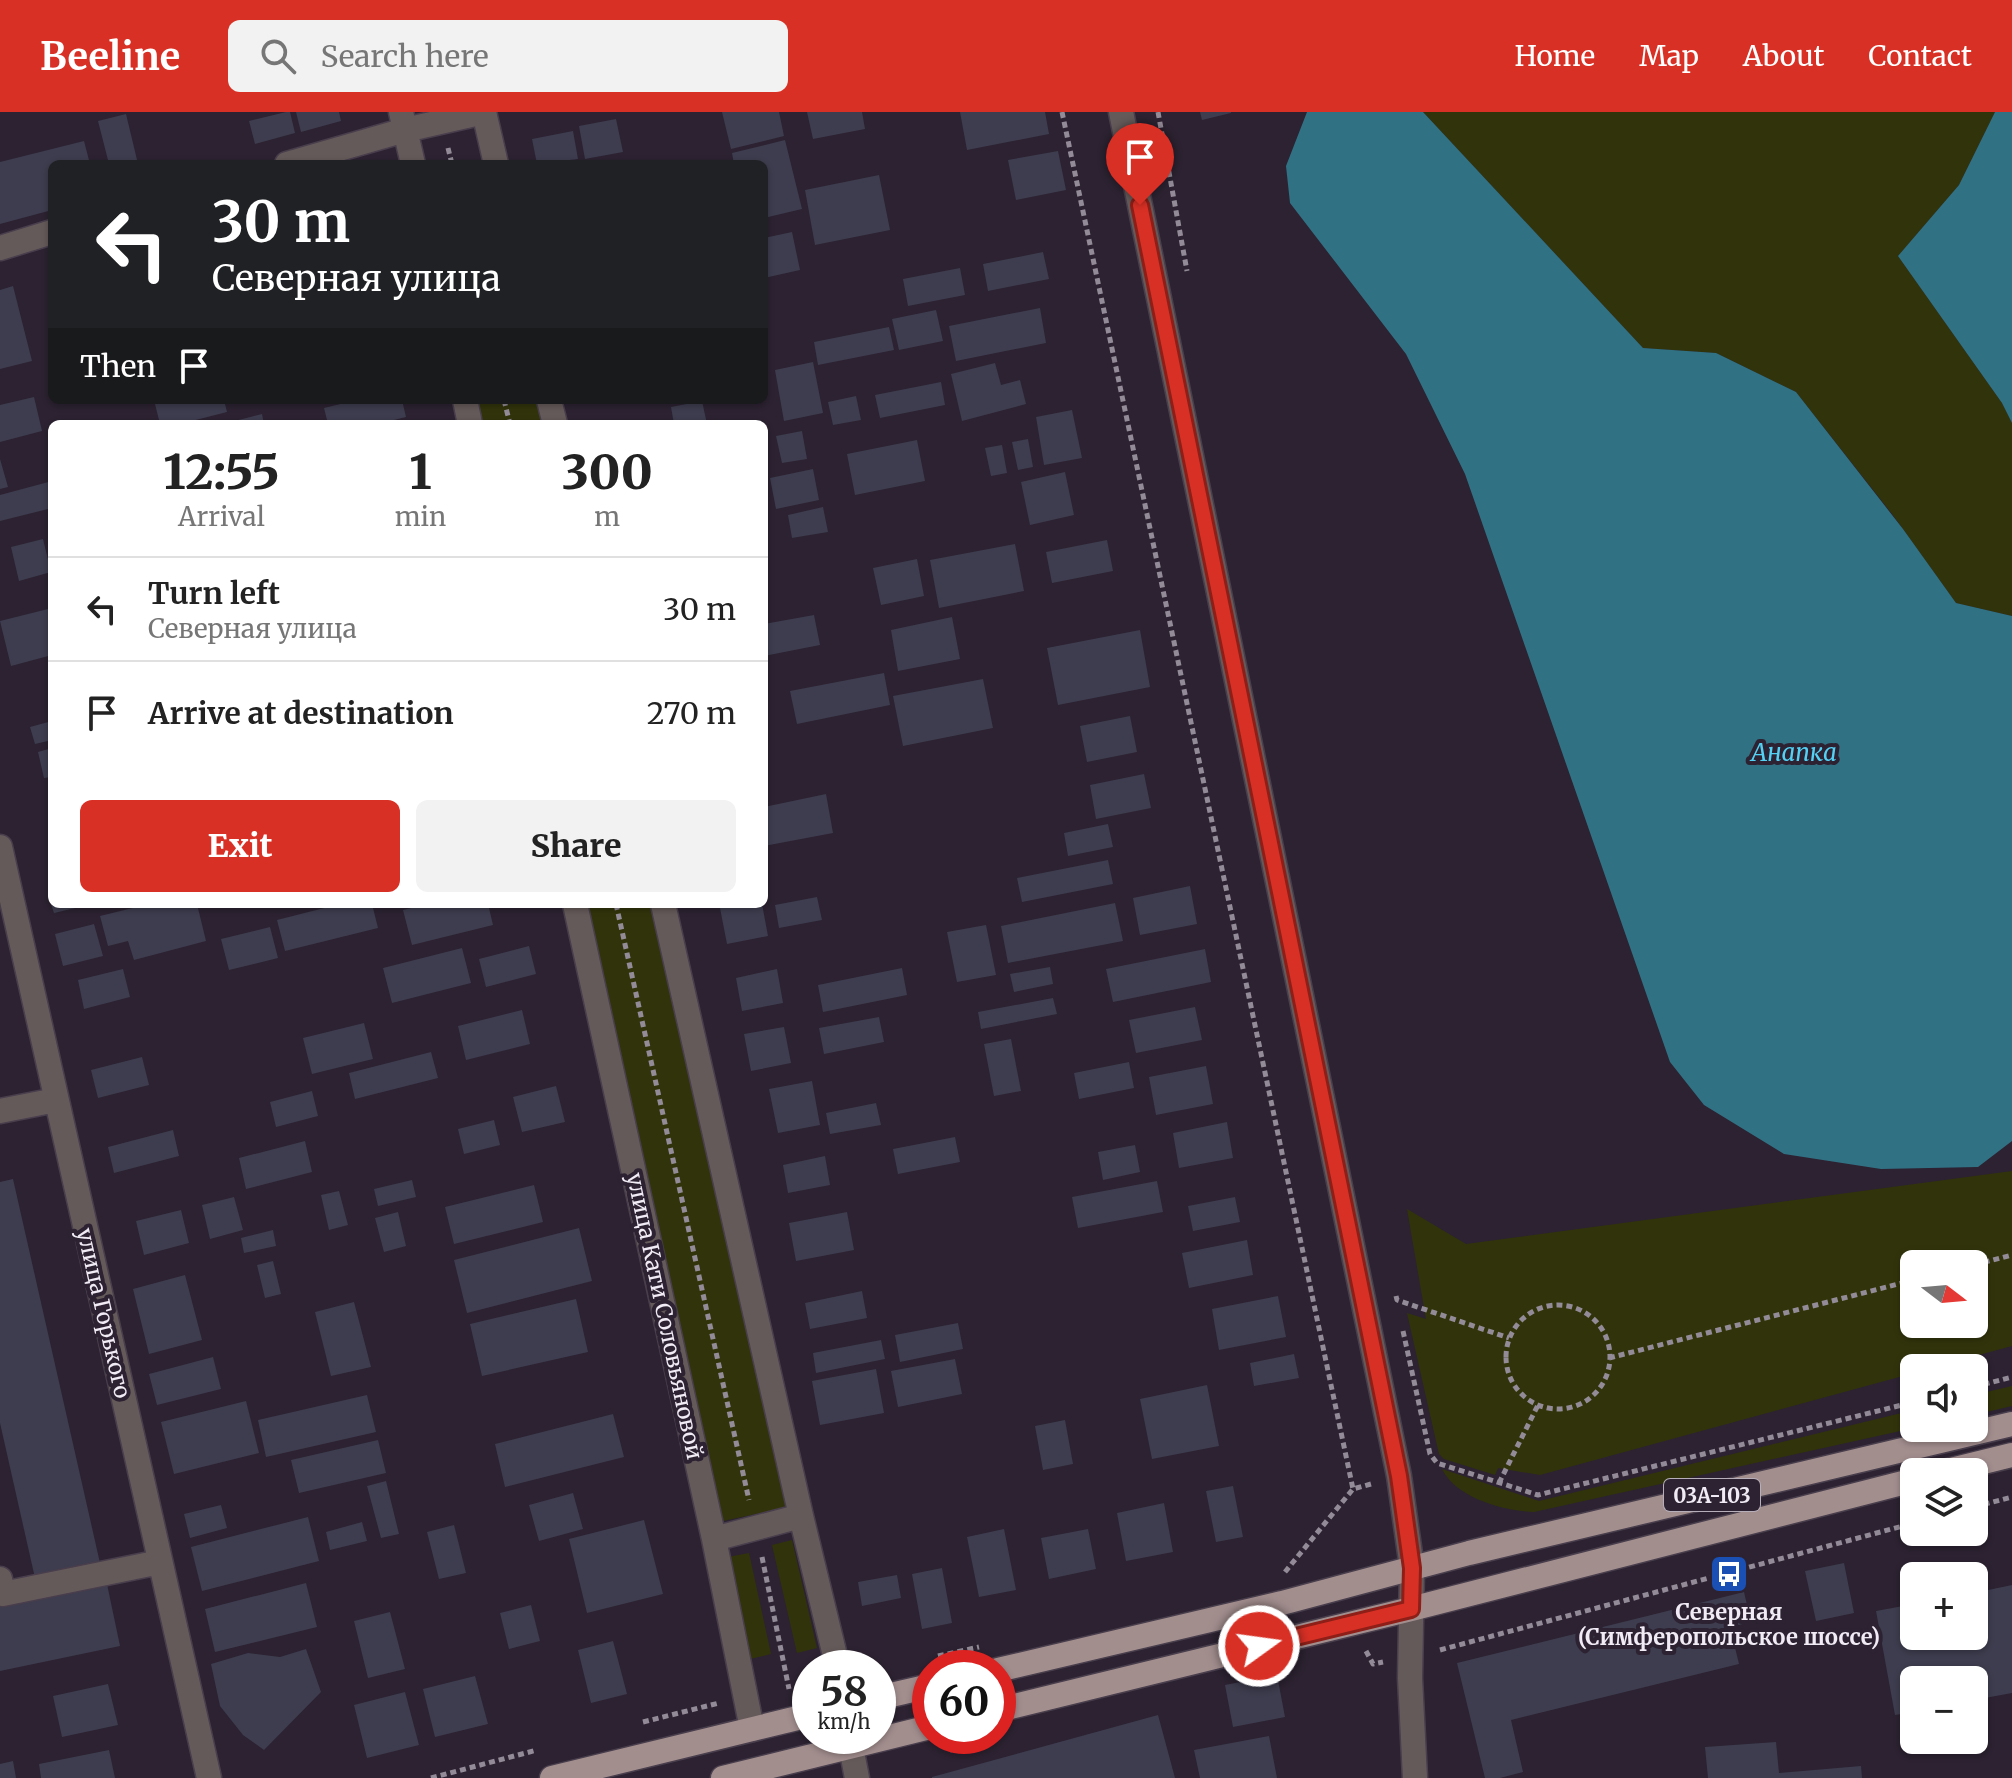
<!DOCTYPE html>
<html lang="en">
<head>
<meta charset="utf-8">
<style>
	:root { --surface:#fff; --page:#f2f2f2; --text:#222; --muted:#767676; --line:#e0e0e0; --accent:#d93025 }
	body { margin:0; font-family:Merriweather,serif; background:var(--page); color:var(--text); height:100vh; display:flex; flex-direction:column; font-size:30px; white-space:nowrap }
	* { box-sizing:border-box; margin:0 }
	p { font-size:26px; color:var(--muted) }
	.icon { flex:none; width:44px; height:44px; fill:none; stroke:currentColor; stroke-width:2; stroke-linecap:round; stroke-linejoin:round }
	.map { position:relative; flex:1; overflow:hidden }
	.panel { position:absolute; left:48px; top:308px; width:720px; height:488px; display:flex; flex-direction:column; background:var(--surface); border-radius:12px; box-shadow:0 2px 6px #0004 }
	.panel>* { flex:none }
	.guide { position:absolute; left:48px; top:48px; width:720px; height:244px; border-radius:12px; box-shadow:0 2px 6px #0004; background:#202124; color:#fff; overflow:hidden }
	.needle { width:52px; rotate:106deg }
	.controls { position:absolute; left:1900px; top:1138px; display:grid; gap:16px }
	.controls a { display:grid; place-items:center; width:88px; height:88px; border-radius:12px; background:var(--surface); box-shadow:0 2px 6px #0004; font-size:40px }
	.speed { position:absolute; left:792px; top:1538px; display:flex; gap:16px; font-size:40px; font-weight:700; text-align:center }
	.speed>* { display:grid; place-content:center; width:104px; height:104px; border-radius:50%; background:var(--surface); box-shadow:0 2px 6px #0004; line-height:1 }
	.speed small { font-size:20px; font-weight:400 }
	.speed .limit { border:12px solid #d22; background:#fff; color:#111 }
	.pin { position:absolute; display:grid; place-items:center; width:68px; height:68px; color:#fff; margin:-82px -34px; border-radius:50% 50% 50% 0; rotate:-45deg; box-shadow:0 0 8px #0007 }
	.pin .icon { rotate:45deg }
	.me { position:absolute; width:88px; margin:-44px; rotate:76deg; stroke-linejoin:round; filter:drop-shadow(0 0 6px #0008) }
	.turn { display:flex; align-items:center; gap:28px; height:168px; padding:0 32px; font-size:36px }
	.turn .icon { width:104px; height:104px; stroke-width:2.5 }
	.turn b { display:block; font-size:56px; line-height:68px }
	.then { display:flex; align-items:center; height:76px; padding:0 32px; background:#0003; gap:16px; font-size:30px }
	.eta { display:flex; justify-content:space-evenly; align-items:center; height:136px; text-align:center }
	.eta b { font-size:48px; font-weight:800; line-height:56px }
	.cta { display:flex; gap:16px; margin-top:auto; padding:16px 32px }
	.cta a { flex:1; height:92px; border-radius:12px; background:var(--accent); color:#fff; font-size:32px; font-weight:800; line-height:92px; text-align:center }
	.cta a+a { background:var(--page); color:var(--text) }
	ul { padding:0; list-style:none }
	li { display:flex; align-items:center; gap:24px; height:104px; padding:0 32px; border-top:2px solid var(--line) }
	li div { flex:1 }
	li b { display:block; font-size:30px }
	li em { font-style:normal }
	header { display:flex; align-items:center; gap:48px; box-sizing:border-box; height:112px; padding:0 40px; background:var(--accent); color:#fff }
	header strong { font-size:38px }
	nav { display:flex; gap:44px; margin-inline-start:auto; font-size:28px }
	.search { width:560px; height:72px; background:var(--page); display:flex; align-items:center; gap:20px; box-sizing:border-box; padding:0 28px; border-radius:12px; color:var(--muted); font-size:30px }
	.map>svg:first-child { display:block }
	.green { fill:#31340b; fill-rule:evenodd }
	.water { fill:#317184 }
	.building { fill:#3d3d4f }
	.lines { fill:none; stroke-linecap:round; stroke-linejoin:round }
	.minor-casing { stroke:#483e4c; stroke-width:27 }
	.major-casing { stroke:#483e4c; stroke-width:27 }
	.path { stroke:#938b97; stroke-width:5; stroke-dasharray:6 4; stroke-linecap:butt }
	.minor { stroke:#655a5a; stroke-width:24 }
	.major { stroke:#a38e8e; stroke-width:24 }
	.route-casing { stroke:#8d1f18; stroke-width:20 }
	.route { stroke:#d93025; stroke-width:14 }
	.labels { text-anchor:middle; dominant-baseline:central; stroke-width:8; stroke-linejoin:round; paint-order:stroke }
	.shield { fill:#2c2231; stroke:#b6afba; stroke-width:2 }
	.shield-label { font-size:20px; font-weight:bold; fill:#f1ebf5 }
	.street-label { font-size:22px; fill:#f1ebf5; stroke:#2c2231 }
	.poi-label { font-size:22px; font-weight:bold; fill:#f1ebf5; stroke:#2c2231 }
	.water-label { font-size:24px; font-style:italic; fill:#53d1f4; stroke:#2c2231 }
</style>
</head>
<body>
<header>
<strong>Beeline</strong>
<div class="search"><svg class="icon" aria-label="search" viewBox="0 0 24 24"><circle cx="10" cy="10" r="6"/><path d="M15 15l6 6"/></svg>Search here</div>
<nav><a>Home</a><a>Map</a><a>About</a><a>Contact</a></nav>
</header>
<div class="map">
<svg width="2012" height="1666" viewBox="0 0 2012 1666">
	<rect width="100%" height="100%" fill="#2c2231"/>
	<path class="green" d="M1423 0H1995L1959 73 1898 144 2002 291 2012 311V504L1956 491 1893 403 1796 280 1716 241 1643 236Z
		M474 288H539L544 312H479Z
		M586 792H653L789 1395 723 1409Z
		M2012 1059V1234L1931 1256H1914V1261L1540 1363 1498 1356 1495 1363 1444 1347 1439 1342 1407 1201 1426 1207 1407 1097 1466 1132ZM1974 1152V1212H1914V1152Z
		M2012 1274V1294L1974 1303V1283Z
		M1914 1298V1316L1534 1400C1504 1399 1456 1386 1442 1357L1539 1389Z
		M792 1428 817 1536 797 1541 772 1433Z
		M749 1441 771 1542 750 1547 728 1445Z"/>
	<path class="water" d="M1307 0H1423L1643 236 1716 241 1796 280 1903 417 1956 491 2012 504V1029L1978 1055 1881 1057 1784 1042 1704 993 1670 950 1465 362 1406 242 1290 91 1286 54Z
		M1995 0H2012V311L2002 291 1898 144 1959 73Z"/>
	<path class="building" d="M286 0H290L295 21 255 32 249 9Z
		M296 0H339L341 9 301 20Z
		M722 0H779L784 24 731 37Z
		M807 0H862L865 17 813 27Z
		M960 0H1045L1049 22 967 38Z
		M1200 0H1231V1L1202 8Z
		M126 2 138 52H109L98 9Z
		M616 7 623 40 585 47 579 14Z
		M573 19 578 47 537 52 532 27Z
		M785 28 802 97 764 106V52H734L732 41Z
		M84 29 90 52H52V98L0 112V50Z
		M1058 39 1066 78 1016 88 1008 48Z
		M879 63 890 118 815 133 805 78Z
		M792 120 800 158 764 166V126Z
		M1043 140 1049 167 988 179 983 152Z
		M960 156 965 183 908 194 903 167Z
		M13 174 32 249 0 257V178Z
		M1040 196 1046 231 956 249 949 214Z
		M936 198 943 229 899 238 892 207Z
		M889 215 894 238 818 253 814 230Z
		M813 250 823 301 784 309 775 258Z
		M995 251 1001 273 1020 268 1026 292 962 309 951 262Z
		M941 270 945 293 880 306 875 283Z
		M856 284 861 308 833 313 828 290Z
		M34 285 42 319 0 330V293Z
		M154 288H224L227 300 180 312H160Z
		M357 288H402L406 305 378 312H328L324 296Z
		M702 289 707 312H674L671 295Z
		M1072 298 1082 346 1044 353 1036 305Z
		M262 302 264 312H228L227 311Z
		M802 319 807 347 782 351 776 324Z
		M1028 327 1033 355 1018 358 1012 330Z
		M917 328 925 369 855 383 847 342Z
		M1002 333 1007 361 991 364 985 336Z
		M0 347 8 375 0 377Z
		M813 357 819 388 776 397 770 366Z
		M1065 360 1074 403 1030 413 1021 370Z
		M52 369V396L0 409V383Z
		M823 395 828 420 792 426 788 403Z
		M43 427 51 460 19 469 11 435Z
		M1107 428 1113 459 1052 471 1046 440Z
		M1015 432 1024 479 939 496 930 448Z
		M917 447 924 484 881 493 873 456Z
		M52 496V543L11 554 0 509Z
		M814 503 820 533 764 544V512Z
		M952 505 960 547 898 559 891 518Z
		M1140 518 1150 575 1058 593 1047 536Z
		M884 561 890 593 797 612 790 579Z
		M983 567 993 616 903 634 893 584Z
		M1130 604 1137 640 1087 650 1080 614Z
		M52 609V628L35 632 30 615Z
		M52 636V665L44 666 38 640Z
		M1144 662 1151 696 1096 707 1090 673Z
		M826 682 833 721 764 734V695Z
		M1108 712 1113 735 1068 744 1064 721Z
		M1108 748 1113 772 1022 790 1017 766Z
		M1190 774 1197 812 1140 823 1133 786Z
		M817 785 822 808 779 816 775 793Z
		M1115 791 1123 829 1008 851 1001 814Z
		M51 792H88V793L54 801Z
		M149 792H197L206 829 134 848 128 829 108 834 100 804Z
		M340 792H372L378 816 285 839 277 808Z
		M428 792H488L493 813 412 833 403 798Z
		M740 792H762L768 824 727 832 720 796Z
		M94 812 103 844 63 854 55 822Z
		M986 813 996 863 957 870 947 820Z
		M270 815 278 846 229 858 221 827Z
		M529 834 536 862 486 875 479 847Z
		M462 836 471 871 392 891 383 856Z
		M1205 837 1211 870 1113 890 1106 857Z
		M1050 855 1053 872 1014 880 1010 862Z
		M902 856 907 883 823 900 818 873Z
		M123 857 130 885 84 897 78 868Z
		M777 857 783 891 742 899 736 866Z
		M1053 886 1057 902 981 917 978 900Z
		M1195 895 1202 928 1136 941 1129 908Z
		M522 898 530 932 466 948 458 914Z
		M879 905 884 930 824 942 819 916Z
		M364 911 373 947 312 962 303 926Z
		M784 915 791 951 751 959 744 922Z
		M1011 927 1021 979 994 984 984 932Z
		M431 940 438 966 355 987 349 961Z
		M142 945 149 973 98 986 91 958Z
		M1129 950 1134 976 1079 987 1074 961Z
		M1206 954 1213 992 1156 1003 1149 965Z
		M812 969 820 1013 778 1021 769 977Z
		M556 974 565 1010 522 1020 513 985Z
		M312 979 318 1004 276 1015 270 990Z
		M876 991 881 1013 830 1022 826 1001Z
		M494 1008 500 1033 464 1042 458 1017Z
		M1227 1010 1233 1046 1179 1056 1173 1021Z
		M173 1018 179 1044 114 1061 108 1035Z
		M955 1025 960 1050 898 1062 893 1037Z
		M305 1029 312 1060 246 1077 239 1046Z
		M1135 1033 1140 1060 1103 1068 1098 1040Z
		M825 1044 830 1073 788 1081 783 1053Z
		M13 1067 100 1451 35 1466 0 1311V1070Z
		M412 1068 416 1085 378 1094 374 1077Z
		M1157 1069 1163 1100 1078 1116 1072 1085Z
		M534 1073 543 1110 454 1132 445 1095Z
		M339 1079 348 1113 329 1118 321 1083Z
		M234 1085 243 1118 210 1127 202 1093Z
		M1235 1085 1240 1110 1193 1119 1188 1094Z
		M181 1098 189 1131 144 1143 136 1109Z
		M398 1100 406 1134 384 1140 375 1106Z
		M847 1100 854 1138 796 1149 789 1111Z
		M579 1116 592 1169 467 1201 454 1148Z
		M273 1118 276 1134 244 1141 241 1126Z
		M1247 1128 1253 1163 1189 1176 1182 1141Z
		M273 1149 281 1182 265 1186 257 1153Z
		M185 1163 202 1228 149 1242 133 1177Z
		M862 1179 867 1206 810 1217 805 1191Z
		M1278 1184 1286 1225 1219 1238 1212 1197Z
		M576 1187 588 1240 482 1264 470 1212Z
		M354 1190 371 1255 331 1264 315 1200Z
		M958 1211 963 1237 900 1250 895 1223Z
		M881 1228 885 1247 816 1261 813 1241Z
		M1294 1242 1299 1266 1254 1274 1250 1251Z
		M213 1245 221 1277 157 1293 149 1262Z
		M955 1247 962 1282 898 1295 891 1259Z
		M876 1257 884 1301 820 1313 812 1269Z
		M1207 1273 1219 1334 1152 1347 1140 1287Z
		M367 1283 376 1320 266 1345 258 1308Z
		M246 1289 259 1341 174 1362 161 1310Z
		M613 1302 624 1345 505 1375 495 1332Z
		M1065 1308 1073 1352 1043 1358 1035 1314Z
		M378 1328 386 1361 299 1381 291 1348Z
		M386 1369 399 1422 381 1426 367 1374Z
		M1233 1374 1243 1425 1216 1430 1206 1379Z
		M573 1381 583 1417 539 1429 529 1393Z
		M1164 1391 1173 1440 1126 1449 1117 1401Z
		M221 1393 227 1416 190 1426 184 1402Z
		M308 1405 319 1449 202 1479 191 1435Z
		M644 1408 663 1482 587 1501 569 1427Z
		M362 1410 367 1429 330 1438 326 1420Z
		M454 1413 466 1461 439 1467 427 1420Z
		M1004 1417 1016 1478 979 1485 967 1425Z
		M1088 1417 1096 1457 1049 1467 1041 1426Z
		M1844 1451 1854 1501 1816 1509 1805 1459Z
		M942 1456 952 1511 922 1517 912 1462Z
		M897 1463 901 1486 862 1494 858 1470Z
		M306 1471 317 1515 215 1540 205 1497Z
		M107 1472 120 1534 0 1559V1495Z
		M2012 1473V1581L1974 1588V1568H1914V1600L1895 1603 1876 1499 1914 1492V1524H1974V1481Z
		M1744 1480 1751 1510 1730 1515 1739 1552 1511 1608 1523 1660 1500 1666H1485L1457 1551Z
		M531 1493 540 1529 509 1537 500 1501Z
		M390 1500 405 1557 368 1566 354 1509Z
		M613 1529 627 1582 591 1591 578 1538Z
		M306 1537 321 1580 264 1638 243 1623 220 1594 211 1552 248 1541 280 1545Z
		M1277 1563 1285 1605 1233 1615 1225 1573Z
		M475 1564 488 1612 435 1625 423 1577Z
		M108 1572 118 1613 62 1625 53 1584Z
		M405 1580 419 1633 367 1646 354 1593Z
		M1158 1603 1175 1666H932V1665Z
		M1269 1624 1277 1666H1200L1194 1638Z
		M1776 1630 1779 1661 1861 1654 1862 1666H1708L1705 1635Z
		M109 1638 115 1666H41L39 1652Z
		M13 1649 16 1666H0V1652Z"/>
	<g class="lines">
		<g class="minor-casing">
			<path id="minor" d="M401 0 413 52
				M484 0 496 52
				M1121 0 1399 1364 1412 1456 1410 1566 1415 1666
				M287 52 405 18 484 0
				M0 136 52 120
				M465 288 470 312
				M549 288 555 312
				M0 735 209 1666
				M575 792 714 1427 752 1617
				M663 792 801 1404 838 1556
				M0 999 56 988
				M714 1427 801 1404
				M0 1467 3 1482 160 1450
				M851 1635 857 1666"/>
		</g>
		<g class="major-casing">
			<path id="major" d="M1943 1360 2012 1343
				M998 1558 1282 1491 1469 1441 2012 1312
				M878 1586 930 1574
				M998 1598 1411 1497 1914 1368
				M552 1666 810 1603
				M723 1666 930 1615"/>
		</g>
		<path class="path" d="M1062 0 1353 1377
			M1158 0 1187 159
			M448 36 452 52
			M504 288 510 312
			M616 792 749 1388
			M1974 1153 2012 1143
			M1396 1184 1397 1188 1509 1226
			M1506 1245a52 52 0 1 1 104 0a52 52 0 1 1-104 0Z
			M1403 1219 1430 1342 1437 1351 1538 1383 1914 1290
			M1609 1246 1914 1168
			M1974 1275 2012 1265
			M1499 1371 1538 1293
			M1974 1395 2012 1385
			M762 1445 789 1577
			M1285 1460 1353 1377 1371 1372
			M1440 1538 1914 1411
			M1366 1539 1373 1552 1383 1550
			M938 1544 979 1535
			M643 1610 719 1591
			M950 1638 991 1628
			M431 1666 537 1638"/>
		<use href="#minor" class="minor"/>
		<use href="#major" class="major"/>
	</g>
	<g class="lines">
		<g class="route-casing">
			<path id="route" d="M1140 93 1399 1364 1412 1456 1411 1497 1259 1534"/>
		</g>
		<use href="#route" class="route"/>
	</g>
	<defs>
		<g id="bus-square" transform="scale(2)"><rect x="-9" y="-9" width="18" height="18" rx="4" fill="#1a4fb4" stroke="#2c2231"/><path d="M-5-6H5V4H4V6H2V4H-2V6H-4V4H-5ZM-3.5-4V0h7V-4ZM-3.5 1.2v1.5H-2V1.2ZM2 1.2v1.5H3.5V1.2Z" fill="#fff"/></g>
	</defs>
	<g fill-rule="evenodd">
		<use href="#bus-square" x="1729" y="1462"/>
	</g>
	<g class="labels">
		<rect class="shield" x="1664" y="1367" width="96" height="32" rx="6"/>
		<g class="shield-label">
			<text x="1712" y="1383">03А-103</text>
		</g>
		<g class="street-label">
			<text transform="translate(104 1201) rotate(77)">улица Горького</text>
			<text transform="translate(665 1204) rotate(78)">улица Кати Соловьяновой</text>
		</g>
		<g class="poi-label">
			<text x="1729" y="1500">Северная<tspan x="1729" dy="25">(Симферопольское шоссе)</tspan></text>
		</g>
		<g class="water-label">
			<text x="1794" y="640">Анапка</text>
		</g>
	</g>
</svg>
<div class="controls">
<a><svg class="needle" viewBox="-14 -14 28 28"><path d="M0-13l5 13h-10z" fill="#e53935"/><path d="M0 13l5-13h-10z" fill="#767676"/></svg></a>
<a><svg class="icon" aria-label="sound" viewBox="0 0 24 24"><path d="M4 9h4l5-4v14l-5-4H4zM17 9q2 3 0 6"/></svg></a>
<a><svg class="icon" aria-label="layers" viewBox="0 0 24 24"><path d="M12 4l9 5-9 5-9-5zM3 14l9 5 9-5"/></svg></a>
<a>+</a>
<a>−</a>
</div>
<div class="speed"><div>58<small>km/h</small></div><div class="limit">60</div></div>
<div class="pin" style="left:1140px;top:93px;background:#d93025"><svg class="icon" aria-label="arrive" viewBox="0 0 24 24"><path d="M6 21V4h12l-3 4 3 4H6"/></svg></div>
<svg class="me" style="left:1259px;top:1534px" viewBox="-20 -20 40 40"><circle r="17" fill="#d93025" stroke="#fff" stroke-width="3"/><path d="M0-11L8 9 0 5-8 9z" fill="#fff"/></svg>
<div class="guide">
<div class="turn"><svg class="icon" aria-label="left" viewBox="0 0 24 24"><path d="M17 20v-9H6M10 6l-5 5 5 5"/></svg><div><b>30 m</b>Северная улица</div></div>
<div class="then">Then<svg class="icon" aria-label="arrive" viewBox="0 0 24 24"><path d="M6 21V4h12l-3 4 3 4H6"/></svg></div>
</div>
<section class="panel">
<div class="eta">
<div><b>12:55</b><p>Arrival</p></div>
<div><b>1</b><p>min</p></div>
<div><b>300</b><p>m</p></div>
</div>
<ul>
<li><svg class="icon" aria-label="left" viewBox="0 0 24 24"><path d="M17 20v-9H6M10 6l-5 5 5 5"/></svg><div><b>Turn left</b><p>Северная улица</p></div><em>30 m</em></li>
<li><svg class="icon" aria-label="arrive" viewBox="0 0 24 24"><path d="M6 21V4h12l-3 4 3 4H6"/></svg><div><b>Arrive at destination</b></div><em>270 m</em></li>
</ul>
<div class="cta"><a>Exit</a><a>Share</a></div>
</section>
</div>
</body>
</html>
